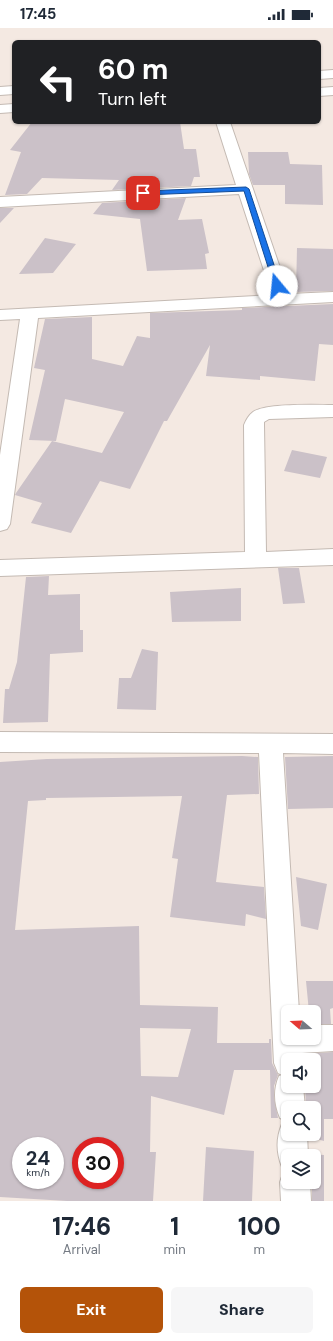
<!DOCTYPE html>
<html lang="en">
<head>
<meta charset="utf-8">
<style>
	:root { --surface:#fff; --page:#f6f6f7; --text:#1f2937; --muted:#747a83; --accent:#b45309 }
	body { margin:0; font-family:"DM Sans",sans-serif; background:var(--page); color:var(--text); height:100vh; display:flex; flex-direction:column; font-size:15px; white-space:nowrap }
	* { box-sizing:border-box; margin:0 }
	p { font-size:13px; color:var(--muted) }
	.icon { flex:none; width:22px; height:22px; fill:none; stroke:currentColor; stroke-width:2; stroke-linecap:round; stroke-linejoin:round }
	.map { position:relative; height:1173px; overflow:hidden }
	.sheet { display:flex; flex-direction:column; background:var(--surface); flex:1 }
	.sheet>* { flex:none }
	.top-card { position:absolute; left:12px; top:12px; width:309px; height:84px; border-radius:6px; box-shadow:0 1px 3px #0004; background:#202124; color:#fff; overflow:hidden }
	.needle { width:26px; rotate:289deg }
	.fabs { position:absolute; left:281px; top:977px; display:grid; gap:8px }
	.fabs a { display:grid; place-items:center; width:40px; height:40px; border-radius:6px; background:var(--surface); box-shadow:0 1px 3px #0004; font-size:20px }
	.speed { position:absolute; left:12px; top:1109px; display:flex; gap:8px; font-size:20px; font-weight:700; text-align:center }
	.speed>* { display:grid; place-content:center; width:52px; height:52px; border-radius:50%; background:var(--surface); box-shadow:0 1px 3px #0004; line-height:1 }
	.speed small { font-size:10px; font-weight:400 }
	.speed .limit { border:6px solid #d22; background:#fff; color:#111 }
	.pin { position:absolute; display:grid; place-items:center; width:34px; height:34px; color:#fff; margin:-17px; border-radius:8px; box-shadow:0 2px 6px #0006 }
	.me { position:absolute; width:44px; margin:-22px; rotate:343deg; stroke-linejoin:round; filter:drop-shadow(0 0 3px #0008) }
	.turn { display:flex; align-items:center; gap:14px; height:84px; padding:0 20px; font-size:18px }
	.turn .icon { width:52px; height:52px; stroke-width:2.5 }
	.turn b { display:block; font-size:28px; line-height:34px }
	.eta { display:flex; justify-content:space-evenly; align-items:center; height:68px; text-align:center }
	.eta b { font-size:24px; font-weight:800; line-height:28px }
	.button { display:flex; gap:8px; margin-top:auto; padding:8px 20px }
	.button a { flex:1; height:46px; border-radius:6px; background:var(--accent); color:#fff; font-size:16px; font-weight:800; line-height:46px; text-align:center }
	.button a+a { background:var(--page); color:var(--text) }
	.status { display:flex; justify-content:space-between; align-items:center; height:28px; padding:0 20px; background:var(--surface); direction:ltr }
	.status svg { height:11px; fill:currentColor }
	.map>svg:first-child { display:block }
	.building { fill:#cbc1c8; fill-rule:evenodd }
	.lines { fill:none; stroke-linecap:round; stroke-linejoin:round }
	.minor-casing { stroke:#c4bab3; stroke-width:2 }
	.tertiary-casing { stroke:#c4bab3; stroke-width:2 }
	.minor { fill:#fff; fill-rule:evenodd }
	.tertiary { fill:#fff; fill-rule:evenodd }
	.route { fill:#1a73e8; stroke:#114b97 }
</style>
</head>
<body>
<div class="status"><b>17:45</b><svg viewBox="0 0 49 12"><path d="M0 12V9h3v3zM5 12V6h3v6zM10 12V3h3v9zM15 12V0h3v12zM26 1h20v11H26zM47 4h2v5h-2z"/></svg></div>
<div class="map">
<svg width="333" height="1173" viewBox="0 0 333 1173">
	<rect width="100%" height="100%" fill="#f4e9e2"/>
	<path class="building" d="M32 94 61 96 180 94 184 121H196L200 149H194L191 158 112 162 119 152 42 150 27 166 5 167 21 124 10 122Z
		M248 124H288L290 136 322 137 323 177 285 176V157H253L249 146Z
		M186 170 178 192 202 191 209 225 205 226 207 241 147 243 140 191 93 186 102 175Z
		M0 180H14L0 195Z
		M45 210 76 216 53 245 19 246Z
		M297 220 333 221V263L296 264Z
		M333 276V317L319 316 315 353 260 348V352L206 348 210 317 167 393H164L130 461 100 453 71 505 31 495 42 475 15 467 16 465 52 413 102 425 124 384 65 371 56 413 29 412 45 342 34 340 45 291 92 289V331L123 338 137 308 150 310V285L242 282V280Z
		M292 422 327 429 320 450 284 443Z
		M278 540H299L305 575 283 576Z
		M49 548 48 567 80 566V602H83V624L50 626 48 694 3 695 5 661H9L17 634 26 549Z
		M241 560V593L172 594 170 564Z
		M142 621 158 624 156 682 117 681 119 650H131Z
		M242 728 258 729 259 766 227 767 216 854 264 859 266 891 246 886 245 898 170 889 178 831 172 830 182 768 46 770V772L28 773 15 902 139 898 140 977 218 979 217 1015H269V1011H271L272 1035 278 1047 274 1058V1069L278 1090H271L270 1042H234L224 1087 151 1068 150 1124H156L153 1173H67L0 1169V734L47 731ZM140 1000 191 1001 178 1049 141 1048ZM21 1118H55V1152H21ZM81 1118H115V1152H81Z
		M333 728V780L288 781 285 729Z
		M296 849 327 856 318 902 301 898Z
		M306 953H333V980L330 981 331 996H314V984H309Z
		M333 1024V1091H324V1113L309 1109 308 1106H314V1080H306L305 1058H314V1032H304V1026Z
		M206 1119 254 1123 252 1173H203Z
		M309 1126 324 1127V1173H312V1154H314V1128H309Z"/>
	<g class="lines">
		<g class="minor-casing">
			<path id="minor" d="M216 94H230L289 266 333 264V274L38 290 10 496 7 501 0 503V427L20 291 0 292V282L272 267 239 166 0 179V169L236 157Z
				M333 377V389L269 391 264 394V397L266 524 333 521V537L0 548V532L245 524 244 397C246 392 249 387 253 384 266 375 315 377 333 377Z
				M0 704 333 706V726L283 725 299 984H288V1010H314V997H333V1023L302 1025V1032H288V1058H303L305 1080H288V1106H307L308 1128H288V1141L282 1139C276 1124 276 1110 282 1096L287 1093 280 1090C274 1076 273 1062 279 1048L282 1047 278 1045 274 1035 259 725 0 724Z
				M288 1142V1154H310L311 1173H281L280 1154 284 1143Z"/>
		</g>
		<g class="tertiary-casing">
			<path id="tertiary" d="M333 42V50L319 51V43Z
				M14 58V66L0 67V59Z
				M333 59V67L319 68V60Z
				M14 76V84L0 85V77Z"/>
		</g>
		<use href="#minor" class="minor"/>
		<use href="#tertiary" class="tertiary"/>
	</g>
	<path class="route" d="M246 159 249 161 281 258 280 260H275L274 258 244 163 143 167 140 165 143 163Z"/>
</svg>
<div class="fabs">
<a><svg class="needle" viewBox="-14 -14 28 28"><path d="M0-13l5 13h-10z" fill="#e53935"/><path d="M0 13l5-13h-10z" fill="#747a83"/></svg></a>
<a><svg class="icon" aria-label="sound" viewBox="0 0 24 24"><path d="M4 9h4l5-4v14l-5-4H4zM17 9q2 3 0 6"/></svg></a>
<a><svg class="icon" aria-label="search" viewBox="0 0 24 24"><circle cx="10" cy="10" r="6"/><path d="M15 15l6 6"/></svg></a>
<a><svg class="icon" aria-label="layers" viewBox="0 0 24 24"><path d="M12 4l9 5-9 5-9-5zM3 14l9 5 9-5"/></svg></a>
</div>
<div class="speed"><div>24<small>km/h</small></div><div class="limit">30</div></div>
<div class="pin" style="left:143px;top:165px;background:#d93025"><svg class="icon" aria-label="arrive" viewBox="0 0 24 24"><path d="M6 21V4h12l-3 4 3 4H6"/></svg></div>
<svg class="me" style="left:277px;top:258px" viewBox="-20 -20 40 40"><circle r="19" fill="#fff"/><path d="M0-13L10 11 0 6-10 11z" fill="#1a73e8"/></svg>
<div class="top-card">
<div class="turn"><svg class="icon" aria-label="left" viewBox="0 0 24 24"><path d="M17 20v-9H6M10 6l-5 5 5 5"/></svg><div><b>60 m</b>Turn left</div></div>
</div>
</div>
<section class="sheet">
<div class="eta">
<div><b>17:46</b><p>Arrival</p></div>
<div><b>1</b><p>min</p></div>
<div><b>100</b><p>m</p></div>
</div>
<div class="button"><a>Exit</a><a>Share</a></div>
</section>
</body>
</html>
